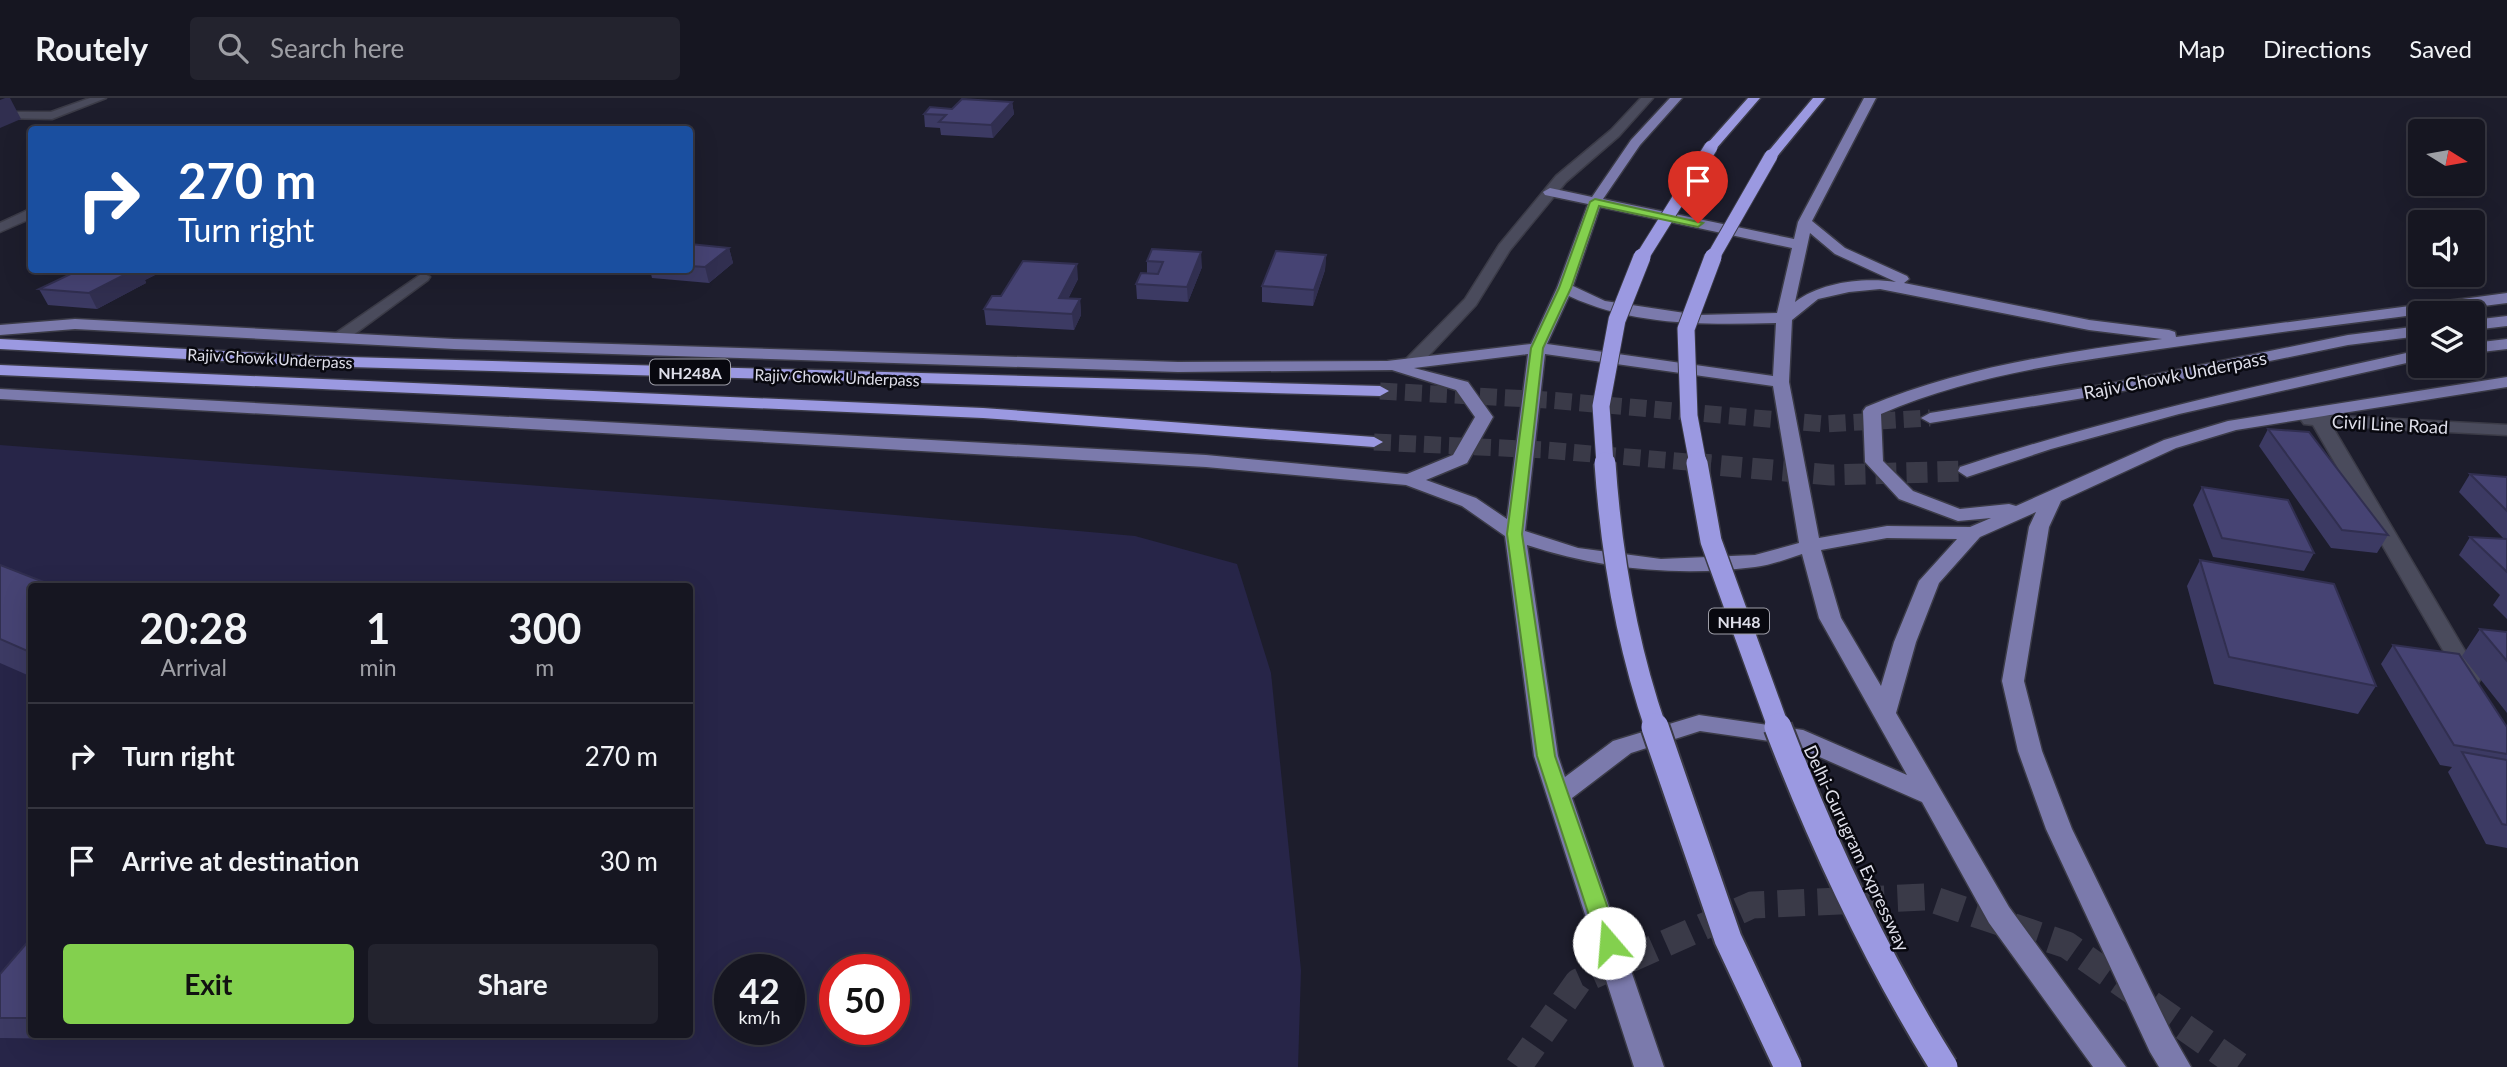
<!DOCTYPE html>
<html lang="en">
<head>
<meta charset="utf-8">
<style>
	:root { --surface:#161621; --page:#23232e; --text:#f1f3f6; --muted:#9e9fa5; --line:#35353f; --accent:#83d04e }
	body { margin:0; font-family:Lato,sans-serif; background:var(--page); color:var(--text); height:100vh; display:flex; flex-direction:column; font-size:26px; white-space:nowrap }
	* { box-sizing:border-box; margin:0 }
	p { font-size:23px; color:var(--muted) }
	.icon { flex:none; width:38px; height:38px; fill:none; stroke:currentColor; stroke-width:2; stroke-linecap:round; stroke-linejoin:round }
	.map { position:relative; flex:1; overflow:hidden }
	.sheet { position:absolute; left:28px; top:485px; width:665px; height:455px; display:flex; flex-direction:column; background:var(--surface); border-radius:7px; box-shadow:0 7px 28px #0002,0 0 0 2px var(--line) }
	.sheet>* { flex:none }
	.top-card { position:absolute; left:28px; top:28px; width:665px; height:147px; border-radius:7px; box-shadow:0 7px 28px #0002,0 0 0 2px var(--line); background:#1a4fa0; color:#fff; overflow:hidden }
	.needle { width:46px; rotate:101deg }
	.fabs { position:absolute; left:2408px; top:21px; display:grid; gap:14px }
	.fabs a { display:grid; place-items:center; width:77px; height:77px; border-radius:7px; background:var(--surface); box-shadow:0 7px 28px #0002,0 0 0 2px var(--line); font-size:35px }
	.speed { position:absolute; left:714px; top:856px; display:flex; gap:14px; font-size:35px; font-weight:700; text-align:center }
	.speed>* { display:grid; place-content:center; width:91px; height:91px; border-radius:50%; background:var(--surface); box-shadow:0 7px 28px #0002,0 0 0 2px var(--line); line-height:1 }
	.speed small { font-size:18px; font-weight:400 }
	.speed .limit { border:10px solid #d22; background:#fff; color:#111 }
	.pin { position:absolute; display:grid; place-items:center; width:60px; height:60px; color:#fff; margin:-72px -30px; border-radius:50% 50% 50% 0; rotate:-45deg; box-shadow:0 0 7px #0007 }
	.pin .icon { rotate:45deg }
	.me { position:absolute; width:77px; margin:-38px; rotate:342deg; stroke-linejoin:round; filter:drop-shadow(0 0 5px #0008) }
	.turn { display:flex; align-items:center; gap:24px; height:147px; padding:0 35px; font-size:32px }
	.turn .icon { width:91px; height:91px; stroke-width:2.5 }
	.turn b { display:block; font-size:49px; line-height:60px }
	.eta { display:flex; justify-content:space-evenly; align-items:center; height:119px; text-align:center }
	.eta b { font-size:42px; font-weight:700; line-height:49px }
	.button { display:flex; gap:14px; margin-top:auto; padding:14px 35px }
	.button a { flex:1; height:80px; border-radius:7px; background:var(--accent); color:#111; font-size:28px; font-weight:700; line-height:80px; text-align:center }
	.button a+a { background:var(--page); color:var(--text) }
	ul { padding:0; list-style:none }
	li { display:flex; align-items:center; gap:21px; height:105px; padding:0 35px; border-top:2px solid var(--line) }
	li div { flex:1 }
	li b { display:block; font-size:26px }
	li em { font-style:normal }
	header { display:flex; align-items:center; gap:42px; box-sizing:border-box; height:98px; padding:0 35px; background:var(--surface); border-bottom:2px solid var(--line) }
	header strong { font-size:33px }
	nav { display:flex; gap:38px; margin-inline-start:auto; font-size:24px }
	.search { width:490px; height:63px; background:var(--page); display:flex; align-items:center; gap:18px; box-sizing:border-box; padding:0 24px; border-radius:7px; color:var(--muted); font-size:26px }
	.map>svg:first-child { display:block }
	.green { fill:#272548; fill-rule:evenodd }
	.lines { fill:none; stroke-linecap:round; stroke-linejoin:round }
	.major-tunnel-far2 { stroke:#3a3a48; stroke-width:17; stroke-dasharray:17 8; stroke-linecap:butt }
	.major-tunnel-far1 { stroke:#3a3a48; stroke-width:21; stroke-dasharray:21 10; stroke-linecap:butt }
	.major-tunnel { stroke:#3a3a48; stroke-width:27; stroke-dasharray:27 13; stroke-linecap:butt }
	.minor-casing { stroke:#3b3b47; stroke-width:3 }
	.major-casing { stroke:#3b3b47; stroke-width:3 }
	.highway-casing { stroke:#3b3b47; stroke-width:3 }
	.minor { fill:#4a4b5c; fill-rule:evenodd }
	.major { fill:#7b7aac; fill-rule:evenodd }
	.highway { fill:#9b99e1; fill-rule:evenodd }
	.highway-bridge-far3-casing { stroke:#3b3b47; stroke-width:15; stroke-linecap:butt }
	.highway-bridge-far2-casing { stroke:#3b3b47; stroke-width:19; stroke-linecap:butt }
	.highway-bridge-far1-casing { stroke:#3b3b47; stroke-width:24; stroke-linecap:butt }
	.highway-bridge-casing { stroke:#3b3b47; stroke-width:31; stroke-linecap:butt }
	.highway-bridge-far3 { stroke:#9b99e1; stroke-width:13 }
	.highway-bridge-far2 { stroke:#9b99e1; stroke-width:17 }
	.highway-bridge-far1 { stroke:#9b99e1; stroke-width:21 }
	.highway-bridge { stroke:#9b99e1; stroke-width:27 }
	.wall { fill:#3c3a63 }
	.shaded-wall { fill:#312f50 }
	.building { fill:#464373; stroke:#312f50; stroke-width:2 }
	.route { fill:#83d04e; stroke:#558733; stroke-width:2 }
	.labels { text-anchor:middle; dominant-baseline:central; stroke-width:5; stroke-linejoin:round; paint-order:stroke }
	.far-street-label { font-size:16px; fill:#dedee9; stroke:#08080f }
	.shield { fill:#08080f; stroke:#9e9ea8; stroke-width:2 }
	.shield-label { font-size:16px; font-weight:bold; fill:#dedee9 }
	.street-label { font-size:18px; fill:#dedee9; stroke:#08080f }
</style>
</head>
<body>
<header>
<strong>Routely</strong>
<div class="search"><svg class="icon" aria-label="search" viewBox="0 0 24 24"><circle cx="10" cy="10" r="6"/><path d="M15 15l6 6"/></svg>Search here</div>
<nav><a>Map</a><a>Directions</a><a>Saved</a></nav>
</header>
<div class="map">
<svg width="2507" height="969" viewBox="0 0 2507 969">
	<rect width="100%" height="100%" fill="#1d1d2c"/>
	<path class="green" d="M0 347 724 402 1135 438 1237 466 1271 575 1301 872 1298 969H0ZM32 488H690V936H32ZM730 872H789V931H730ZM835 872H894V931H835Z"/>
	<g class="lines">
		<path class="major-tunnel-far2" d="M1380 293 1548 302 1825 326 1930 320
			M1374 344 1545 352 1711 366"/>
		<path class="major-tunnel-far1" d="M1690 365 1831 377 1967 373"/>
		<path class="major-tunnel" d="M1518 969 1578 884 1752 807 1926 799 2067 847 2241 969"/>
		<g class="minor-casing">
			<path id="minor" d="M90 0H106L52 21 0 20V14H51Z
				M1641 0H1653L1619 38 1566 84 1510 152 1476 207 1418 269H1406L1404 265 1406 261 1465 201 1499 147 1556 78 1611 32Z
				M32 110V120L0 134V125Z
				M423 175 430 179 428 182 345 243H333L331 240 333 237Z
				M2319 317 2507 327V337L2332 328 2481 580 2478 585 2470 588 2462 585 2313 327 2304 326 2301 322 2304 318Z"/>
		</g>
		<g class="major-casing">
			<path id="major" d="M1670 0H1682L1640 47 1603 101 1794 141 1798 124 1864 0H1876L1812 123 1845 150 1907 178 1909 181 1904 185 2089 222 2169 232 2175 234 2176 239 2507 195V205C2392 220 2276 234 2160 251 2064 265 1970 277 1881 316L1883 363 1913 393 1960 411 2009 406 2016 408 2164 342 2228 323 2507 279V289L2236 332 2176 350 2061 403 2049 429 2024 583 2042 653 2072 731 2172 936 2191 969H2159L2150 954 2046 731 2018 653 2002 583 2029 429 2036 414 1980 439 1939 485 1916 544 1896 615 2009 809 2126 969H2093L1989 825 1922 704 1790 646 1700 633 1631 655 1572 700 1664 969H1634L1534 658 1505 438 1462 408 1406 387 1206 369 0 301V291L1206 357 1407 376 1453 357 1475 319 1456 292 1392 272 1178 274 454 251 75 231 0 237V227L75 221 454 241 1178 264 1387 263 1531 246 1557 190 1588 106 1545 97 1543 94 1550 90 1592 99 1631 42ZM1600 109 1792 150 1777 215 1698 217 1605 203 1573 188ZM1810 135 1835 156 1896 184C1864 179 1821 184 1795 204ZM1880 191 2089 232 2162 241C2060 255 1961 269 1866 309L1863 313 1865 364 1899 401 1958 423 1991 420 1970 429 1887 428 1819 440 1789 284 1792 222 1818 201 1849 194ZM1569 198C1633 228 1707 227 1776 225L1773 278 1547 246ZM1528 256 1507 421 1476 400 1426 382 1467 365 1493 319 1468 284 1414 270ZM1545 256 1773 288 1799 445 1755 457 1661 461 1578 450 1525 433ZM1887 440 1957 441 1919 483 1894 544 1881 588 1841 520 1821 452ZM1527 447C1599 471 1679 479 1755 469 1771 467 1787 461 1802 456L1819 520 1907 677 1803 632 1699 617 1613 643 1565 679 1558 658Z
				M2507 218V228L2473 232V222Z
				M2420 228V238L2348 247 2108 296 1930 325 1921 320 1930 315 2108 286 2348 237Z
				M2507 241V251L2473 255V245Z
				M2420 252V262L2179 316 2051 351 1967 379 1958 373 1960 369C2111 319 2265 286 2420 252Z"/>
		</g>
		<g class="highway-casing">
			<path id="highway" d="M1748 0H1760L1715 52H1707V46Z
				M1813 0H1825L1775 61H1767V55Z
				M0 241 314 258 1380 288 1389 293 1380 298 314 268 0 251Z
				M0 267 983 310 1374 339 1383 344 1374 349 983 320 0 277Z"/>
		</g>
		<use href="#minor" class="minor"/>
		<use href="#major" class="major"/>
		<use href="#highway" class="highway"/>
		<g class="highway-bridge-far3-casing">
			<path id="highway-bridge-far3" d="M1641 161 1711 49
				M1712 161 1771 58"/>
		</g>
		<g class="highway-bridge-far2-casing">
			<path id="highway-bridge-far2" d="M1605 366 1601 308 1617 222 1642 159
				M1698 366 1689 318 1686 231 1713 159"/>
		</g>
		<g class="highway-bridge-far1-casing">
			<path id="highway-bridge-far1" d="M1605 365C1611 452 1627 547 1656 631
				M1697 365 1711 443 1779 631"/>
		</g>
		<g class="highway-bridge-casing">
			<path id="highway-bridge" d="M1655 629 1728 841 1788 969
				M1778 629C1823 746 1877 862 1944 969"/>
		</g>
		<use href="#highway-bridge-far3" class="highway-bridge-far3"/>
		<use href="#highway-bridge-far2" class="highway-bridge-far2"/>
		<use href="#highway-bridge-far1" class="highway-bridge-far1"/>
		<use href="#highway-bridge" class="highway-bridge"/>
	</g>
	<path class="wall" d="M1012 4 1014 16 993 40 941 37 940 30 925 29 924 16 952 11Z
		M690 146 729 150 733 165 709 185 652 180 650 172H690Z
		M1152 151 1202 169 1188 204 1137 201 1136 186 1147 175V163Z
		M1326 157 1325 172 1313 208 1262 204V188Z
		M79 172H165L145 182 146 185 97 211 48 207 39 191Z
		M469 172H527L522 175Z
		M577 172H627L624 175Z
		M1078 181 1068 201H1080L1081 217 1074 232 986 227 984 211 1001 198Z
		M2268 331 2388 437 2377 455 2331 450 2259 348Z
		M2470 376 2507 379V521L2493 507 2500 497 2459 457 2470 439 2504 441 2459 394Z
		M2202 389 2314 455 2304 473 2213 459 2193 407Z
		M2200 462 2376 588 2358 616 2214 586 2187 488Z
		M0 467 32 488V579L0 565Z
		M2480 531 2507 534V615L2462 558Z
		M2393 547 2507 629V750L2486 746 2448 674 2452 669 2440 667 2381 566Z
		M32 839V936H83L79 941 0 940V876Z"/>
	<path class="shaded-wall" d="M5 0H10L21 21 0 30V2Z
		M1012 4 1014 16 993 40 991 27Z
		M729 150 733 165 709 185 705 169Z
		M1201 154 1202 169 1188 204 1187 189Z
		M1326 157 1325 172 1313 208 1314 192Z
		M1077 166 1078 181 1060 216 1059 200Z
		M134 172H165L145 182 146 185 97 211 89 195Z
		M1080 201 1081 217 1074 232 1072 216Z
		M76 936H83L79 941Z"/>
	<path class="building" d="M962 1 1012 4 991 27 939 24 946 17 924 16 930 9 952 11Z
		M690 146 729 150 705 169 690 168Z
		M1152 151 1201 154 1187 189 1136 186 1141 175 1158 176 1163 164 1147 163Z
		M1276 153 1326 157 1314 192 1262 188Z
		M1023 163 1077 166 1059 200 1080 201 1072 216 984 211 992 198H1001Z
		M79 172H134L89 195 39 191Z
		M2268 331 2309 334 2388 437 2342 432Z
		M2470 376 2507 379V413Z
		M2202 389 2288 402 2314 455 2222 440Z
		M2470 439 2507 441V474Z
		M2200 462 2334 486 2376 588 2229 559Z
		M0 467 54 488H32V555L0 541Z
		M2480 531 2507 534V563Z
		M2393 547 2459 556 2507 629V656L2454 647Z
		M2462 654 2507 662V727L2502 726Z
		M32 839V920H0V876Z"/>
	<path class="route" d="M1595 101 1703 125 1698 129 1599 108 1571 190 1543 250 1522 436 1555 658 1620 845 1617 851 1609 853 1601 851 1598 845 1537 658 1507 436 1531 250 1559 190 1590 104Z"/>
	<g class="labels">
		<g class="far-street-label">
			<text transform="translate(270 260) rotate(3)">Rajiv Chowk Underpass</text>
			<text transform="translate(837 279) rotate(2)">Rajiv Chowk Underpass</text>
		</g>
		<g class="shield">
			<rect x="650" y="261.5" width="80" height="25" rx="5"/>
			<rect x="1709" y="510.5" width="60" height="25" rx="5"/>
		</g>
		<g class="shield-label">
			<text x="690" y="274">NH248A</text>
			<text x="1739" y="523">NH48</text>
		</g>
		<g class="street-label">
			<text transform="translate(2175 277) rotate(-11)">Rajiv Chowk Underpass</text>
			<text transform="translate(2390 326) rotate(3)">Civil Line Road</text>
			<text transform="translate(1857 750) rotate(65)">Delhi-Gurugram Expressway</text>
		</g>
	</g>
</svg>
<div class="fabs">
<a><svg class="needle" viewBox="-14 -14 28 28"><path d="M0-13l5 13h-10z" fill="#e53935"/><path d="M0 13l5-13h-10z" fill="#9e9fa5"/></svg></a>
<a><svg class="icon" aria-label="sound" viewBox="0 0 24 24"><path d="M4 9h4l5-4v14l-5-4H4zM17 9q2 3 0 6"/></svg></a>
<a><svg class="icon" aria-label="layers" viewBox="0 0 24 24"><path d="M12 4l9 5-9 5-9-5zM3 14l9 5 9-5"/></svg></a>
</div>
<div class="speed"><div>42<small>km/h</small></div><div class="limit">50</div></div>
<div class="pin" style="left:1698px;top:125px;background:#d93025"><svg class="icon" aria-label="arrive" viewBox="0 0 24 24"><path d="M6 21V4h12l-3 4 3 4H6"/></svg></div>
<svg class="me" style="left:1609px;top:845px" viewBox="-20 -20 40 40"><circle r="19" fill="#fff"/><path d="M0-13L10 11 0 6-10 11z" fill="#83d04e"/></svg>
<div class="top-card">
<div class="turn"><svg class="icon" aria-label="right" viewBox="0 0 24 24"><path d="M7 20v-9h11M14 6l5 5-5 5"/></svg><div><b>270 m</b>Turn right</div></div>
</div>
<section class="sheet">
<div class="eta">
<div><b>20:28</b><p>Arrival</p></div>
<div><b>1</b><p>min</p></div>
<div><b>300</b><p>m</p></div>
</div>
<ul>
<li><svg class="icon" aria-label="right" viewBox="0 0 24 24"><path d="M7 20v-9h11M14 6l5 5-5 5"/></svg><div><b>Turn right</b></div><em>270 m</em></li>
<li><svg class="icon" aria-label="arrive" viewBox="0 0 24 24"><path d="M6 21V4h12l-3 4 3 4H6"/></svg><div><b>Arrive at destination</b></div><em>30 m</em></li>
</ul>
<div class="button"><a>Exit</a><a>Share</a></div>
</section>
</div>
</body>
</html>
